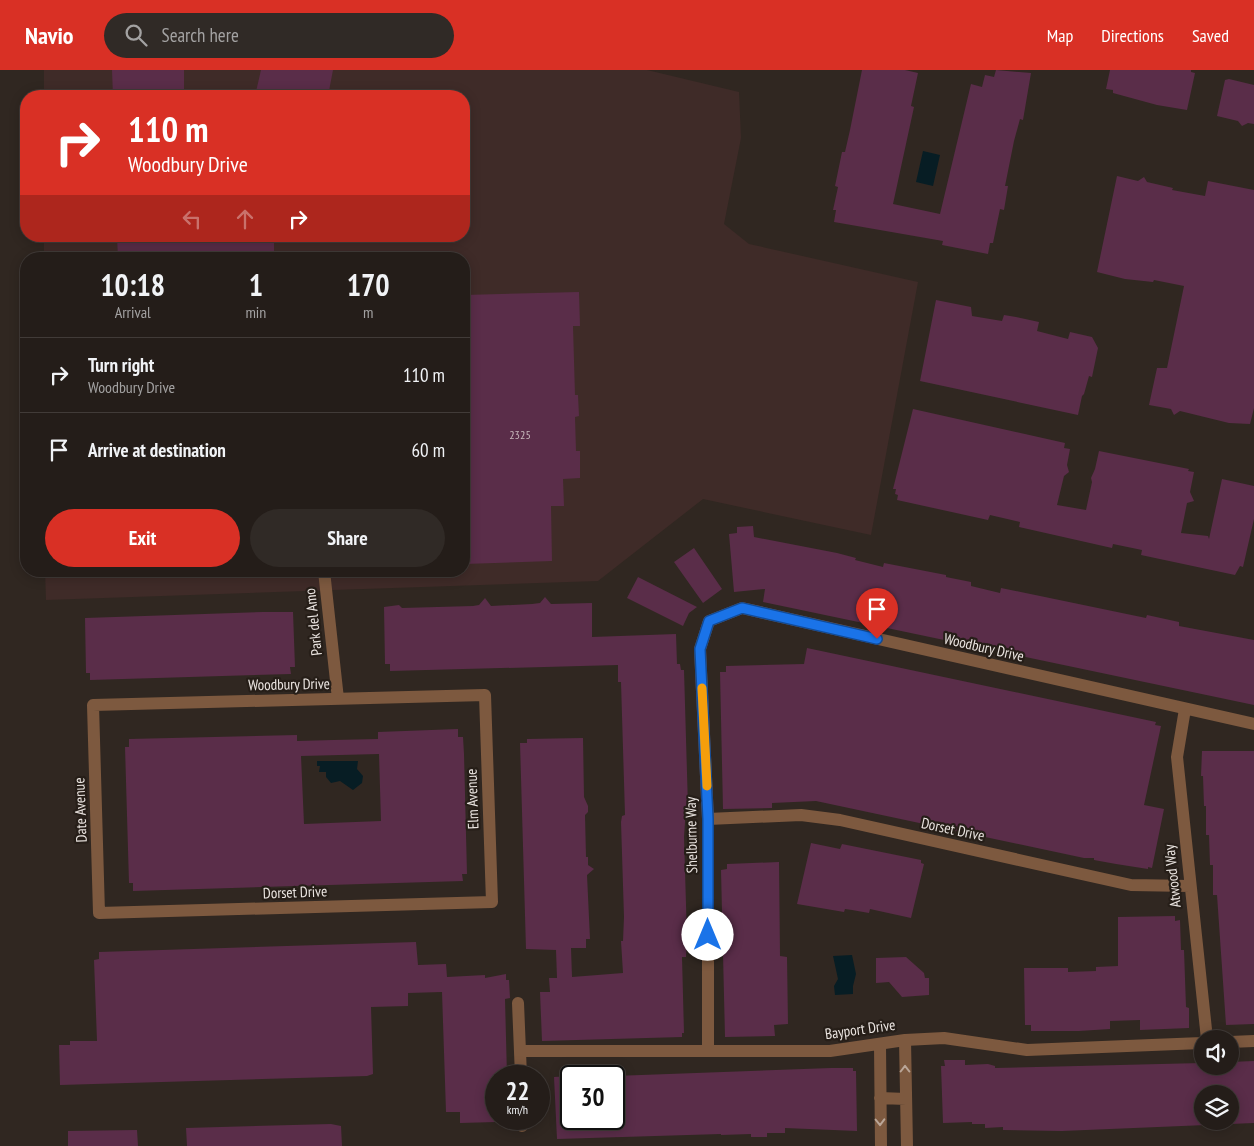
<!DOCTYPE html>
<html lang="en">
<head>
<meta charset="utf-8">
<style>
	:root { --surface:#241d19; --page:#302a26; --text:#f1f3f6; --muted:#a3a2a2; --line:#413b38; --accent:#d93025 }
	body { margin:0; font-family:"PT Sans Narrow",sans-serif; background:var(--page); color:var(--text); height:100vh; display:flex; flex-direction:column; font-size:19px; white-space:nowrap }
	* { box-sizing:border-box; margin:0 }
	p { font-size:16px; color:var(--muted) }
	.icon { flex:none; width:28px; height:28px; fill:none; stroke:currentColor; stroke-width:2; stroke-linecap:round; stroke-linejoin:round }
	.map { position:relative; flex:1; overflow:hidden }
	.details { position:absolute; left:20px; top:182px; width:450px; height:325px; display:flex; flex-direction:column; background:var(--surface); border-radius:20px; box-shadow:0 2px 12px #0003,0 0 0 1px var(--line) }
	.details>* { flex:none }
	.hud { position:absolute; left:20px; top:20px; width:450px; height:152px; border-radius:20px; box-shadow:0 2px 12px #0003,0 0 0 1px var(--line); background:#d93025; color:#fff; overflow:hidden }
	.fabs { position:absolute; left:1194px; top:960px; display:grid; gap:10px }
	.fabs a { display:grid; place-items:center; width:45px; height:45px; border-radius:50%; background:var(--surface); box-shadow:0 2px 12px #0003,0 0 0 1px var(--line); font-size:25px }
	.speed { position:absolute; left:485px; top:995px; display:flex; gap:10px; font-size:25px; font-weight:700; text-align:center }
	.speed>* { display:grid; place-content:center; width:65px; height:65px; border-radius:50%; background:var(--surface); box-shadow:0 2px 12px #0003,0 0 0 1px var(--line); line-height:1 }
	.speed small { font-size:12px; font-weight:400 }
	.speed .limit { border:2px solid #111; border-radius:8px; background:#fff; color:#111 }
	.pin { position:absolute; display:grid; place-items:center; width:42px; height:42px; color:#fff; margin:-51px -21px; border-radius:50% 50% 50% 0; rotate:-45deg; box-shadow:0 0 5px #0007 }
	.pin .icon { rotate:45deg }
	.me { position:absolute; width:55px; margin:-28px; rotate:0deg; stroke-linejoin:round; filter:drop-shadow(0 0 4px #0008) }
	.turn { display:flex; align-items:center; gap:18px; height:105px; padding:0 25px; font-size:22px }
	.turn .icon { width:65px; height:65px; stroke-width:2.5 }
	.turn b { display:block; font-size:35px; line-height:42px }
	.lanes { display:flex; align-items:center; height:48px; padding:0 25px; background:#0003; justify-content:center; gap:25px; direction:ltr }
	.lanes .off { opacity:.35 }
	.eta { display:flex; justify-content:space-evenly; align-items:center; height:85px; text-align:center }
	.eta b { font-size:30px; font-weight:700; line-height:35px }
	.primary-button { display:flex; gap:10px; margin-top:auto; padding:10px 25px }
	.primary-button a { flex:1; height:58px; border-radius:30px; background:var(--accent); color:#fff; font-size:20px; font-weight:700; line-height:58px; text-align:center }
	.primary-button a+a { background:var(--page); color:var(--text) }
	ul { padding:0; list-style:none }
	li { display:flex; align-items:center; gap:15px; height:75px; padding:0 25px; border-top:1px solid var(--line) }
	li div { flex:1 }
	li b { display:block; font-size:19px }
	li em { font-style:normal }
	header { display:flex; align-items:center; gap:30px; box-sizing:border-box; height:70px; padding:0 25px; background:var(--accent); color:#fff }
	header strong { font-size:24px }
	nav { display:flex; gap:28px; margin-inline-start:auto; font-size:18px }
	.search { width:350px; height:45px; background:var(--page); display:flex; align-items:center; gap:12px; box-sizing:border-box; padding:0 18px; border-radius:28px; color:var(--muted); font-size:19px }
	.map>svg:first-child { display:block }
	.commercial { fill:#3f2b28 }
	.water { fill:#071d24 }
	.building { fill:#5a2d49; fill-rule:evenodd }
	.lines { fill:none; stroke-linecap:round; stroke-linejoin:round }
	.street { stroke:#7d593f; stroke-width:12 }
	.oneway { stroke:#baa698 }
	.route-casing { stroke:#114b97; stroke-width:12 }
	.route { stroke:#1a73e8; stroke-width:9 }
	.slow { stroke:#f59e0b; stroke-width:9 }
	.labels { text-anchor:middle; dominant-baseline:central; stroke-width:4.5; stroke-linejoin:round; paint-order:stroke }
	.number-label { font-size:12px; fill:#c7b7bb }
	.street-label { font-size:15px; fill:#ebe5e1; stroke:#261e18 }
</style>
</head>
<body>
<header>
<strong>Navio</strong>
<div class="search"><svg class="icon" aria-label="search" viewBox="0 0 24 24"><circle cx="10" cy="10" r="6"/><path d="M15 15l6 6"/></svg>Search here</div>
<nav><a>Map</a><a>Directions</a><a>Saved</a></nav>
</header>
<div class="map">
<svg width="1254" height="1076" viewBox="0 0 1254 1076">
	<rect width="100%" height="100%" fill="#302721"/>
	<path class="commercial" d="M44 0H647L739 22 741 68 724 154 749 174 918 212 871 465 703 429 598 511 46 530 45 501H464V189H44V166H464V26H44Z"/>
	<path class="water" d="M923 81 940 85 933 116 916 112Z
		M317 691H358L357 699 363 706 362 713 353 720 340 711 331 713 326 707V702H319L320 696H317Z
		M852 885 856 904 853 916V924L835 925 834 916 838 909 833 886Z"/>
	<path class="building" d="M112 0H184V26H113Z
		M261 0H333L328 26H255Z
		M862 0H905L918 3 911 36 914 37 893 134 940 144 971 14 982 17 985 5 994 7 996 0 1031 3 1023 50 1020 49 1014 71 1005 116H1008L1004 140 1000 139 993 173H990L988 184 942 175 943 171 834 152 836 140H833L838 117 835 116 842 82H845L850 60Z
		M1110 0H1191V2L1195 3 1187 40 1157 35 1113 23V20L1106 19Z
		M1229 9 1254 15V54L1248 53 1242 56 1238 51 1217 46 1225 10Z
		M1117 106 1138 111 1144 107 1147 112 1173 118 1172 120 1205 126 1208 111 1254 120V338L1250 354 1229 353 1180 341 1174 345 1171 339 1149 335 1157 298H1167L1184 216 1154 210 1153 212 1125 209 1097 202Z
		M117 166H274V189H118Z
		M579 222 580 256H573L575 325H578L579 346 575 347 576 381H580V408L563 409 564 436H551L552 491 464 494V225Z
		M936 230 971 237 972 246 1002 251 1004 245 1016 247 1039 252 1037 261 1068 269 1070 262 1092 267 1098 278 1092 307 1089 306 1084 324 1082 326 1078 345 920 311Z
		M913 339 1065 373 1064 378 1070 379 1067 395 1069 402 1064 406 1057 435 1086 440 1092 412 1091 408 1095 399 1099 381 1189 399 1188 401 1194 402 1190 422 1194 431 1187 433 1181 463 1208 466 1209 469 1222 409 1254 416V449L1243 497 1240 496 1235 505 1141 485 1142 480 1113 474 1112 478 1019 457 1020 452 990 445 988 450 897 430 898 425 895 424 896 419H893Z
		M753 456 754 467 837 483 856 488 855 490 883 497 884 493 946 505V507L971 512V516L1000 523 1001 518 1146 548 1147 545 1179 552V556L1254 570V635L763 532 765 519 734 522 729 464 737 463V457Z
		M694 478 722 519 703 533 674 492Z
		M638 507 697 537 689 543 683 556 627 528Z
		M545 527 551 534 592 533V567L676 564 677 594H680L681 600H684L688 737H686L684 767 687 868 686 887H682L684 963H682V967L542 971 540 922H550L549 908H557L556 880 526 879 520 673H527V669L583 668 584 727 588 736V742L585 745 586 787H588V795L594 799 587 805 590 869H586V878H571L572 907 623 903 621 871H623L624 847 621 752 622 746 625 745 621 612H618V595L390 601V594H385L384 537 399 535 402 538 473 536 479 535 485 528 491 536 532 534 540 533Z
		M263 542H293L295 597H290L291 604 90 610V603H86L85 548Z
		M807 578 1156 652 1155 655 1161 656 1144 735 1164 739 1152 798 1148 797V799L1116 794 1094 790V788H1084L816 731 772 733V738L723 739 720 602H726V596L804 594Z
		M458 659V667H463L464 684 467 804H462L463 811 133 821V813H129L125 677H129V669L297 665V671L333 670 378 669V662ZM379 684 381 751 304 754 301 686Z
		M1202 681H1254V954L1226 955 1217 825H1213V795H1210L1209 765H1206V736H1204L1203 706H1201Z
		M811 773 840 779 842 774 921 790V793L924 794 911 848 870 839 869 843 852 840 845 839 844 842 797 834Z
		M779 792 780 886 787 887 788 954 774 955 775 966 725 967 721 800 727 799V794Z
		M1175 846V851L1180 850 1181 880H1184L1186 937 1189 938V958L1140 960V950L1110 951V959L1079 961H1031V955H1025L1024 898H1068V902L1096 901V897L1118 896V847Z
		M416 872 418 895 446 894 447 907 485 905V908L506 904V910H509L510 928 505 929 507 1006H496V1052L460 1053V1042H446L442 922 408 923V936L371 937 373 1004 367 1006 60 1015 59 975H70V971H97L94 890 99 889V882Z
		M906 887 924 903 925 908H929V925L902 927 889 912 876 913V888Z
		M944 990H965V995L988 994 995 996V998L1202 993V996H1230V992L1254 991V1053L1062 1061 1003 1060V1057L985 1058V1054H972V1052L943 1053 941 996H945ZM1202 1024H1230V1051H1202Z
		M831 998H853V1001H856L857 1061 785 1058V1063H767V1067H751V1064L721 1065V1064L557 1069 554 1007 571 1006V1049H616L614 1006Z
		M331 1054 341 1056 342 1076H187L186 1058Z
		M137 1060 138 1076H68V1061Z"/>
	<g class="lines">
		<path class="street" d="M324 501 338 629
			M485 625 492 832 99 843 93 635Z
			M1185 639 1177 687 1207 969
			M708 749 801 745 840 750 1131 815 1190 816
			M518 933 521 1006
			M905 970 907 1076
			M1230 972 1254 971
			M880 975 881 1076
			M521 981H830L905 970 944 968 1027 980 1202 973
			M708 981V749L700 579 709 551 742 538 1254 654
			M880 1028 906 1029
			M522 1049V1056"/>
	</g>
	<defs><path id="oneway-chevron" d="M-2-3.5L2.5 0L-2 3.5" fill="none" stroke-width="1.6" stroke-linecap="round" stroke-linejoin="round" transform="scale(1.25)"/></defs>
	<g class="oneway">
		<use href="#oneway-chevron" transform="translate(905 999) rotate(-90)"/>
		<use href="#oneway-chevron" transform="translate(880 1052) rotate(89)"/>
	</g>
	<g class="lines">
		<g class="route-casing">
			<path id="route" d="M708 865V749L700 579 709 551 742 538 877 569"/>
		</g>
		<use href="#route" class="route"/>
		<path class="slow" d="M702 618 707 716"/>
	</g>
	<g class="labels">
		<g class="number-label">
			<text x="520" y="364">2325</text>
		</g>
		<g class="street-label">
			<text transform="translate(313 552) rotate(-96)">Park del Amo</text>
			<text transform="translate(984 577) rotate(13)">Woodbury Drive</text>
			<text transform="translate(289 614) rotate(-1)">Woodbury Drive</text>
			<text transform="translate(472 729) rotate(-92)">Elm Avenue</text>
			<text transform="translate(80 740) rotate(-92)">Date Avenue</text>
			<text transform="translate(953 759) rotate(12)">Dorset Drive</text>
			<text transform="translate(691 765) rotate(-91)">Shelburne Way</text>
			<text transform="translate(1172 806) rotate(-96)">Atwood Way</text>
			<text transform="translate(295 822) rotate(-2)">Dorset Drive</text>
			<text transform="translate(860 959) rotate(-8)">Bayport Drive</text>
		</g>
	</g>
</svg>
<div class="fabs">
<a><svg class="icon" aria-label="sound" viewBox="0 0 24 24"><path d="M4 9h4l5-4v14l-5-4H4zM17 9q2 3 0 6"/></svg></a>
<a><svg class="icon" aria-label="layers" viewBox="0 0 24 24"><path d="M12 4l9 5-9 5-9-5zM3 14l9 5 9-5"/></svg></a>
</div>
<div class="speed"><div>22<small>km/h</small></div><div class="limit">30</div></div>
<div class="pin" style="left:877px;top:569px;background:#d93025"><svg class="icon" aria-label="arrive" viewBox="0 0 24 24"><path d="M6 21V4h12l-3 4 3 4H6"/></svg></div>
<svg class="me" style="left:708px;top:865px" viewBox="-20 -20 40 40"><circle r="19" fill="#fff"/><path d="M0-13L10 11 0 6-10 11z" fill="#1a73e8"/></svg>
<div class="hud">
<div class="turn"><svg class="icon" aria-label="right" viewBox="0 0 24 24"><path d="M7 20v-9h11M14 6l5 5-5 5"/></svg><div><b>110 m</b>Woodbury Drive</div></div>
<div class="lanes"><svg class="icon off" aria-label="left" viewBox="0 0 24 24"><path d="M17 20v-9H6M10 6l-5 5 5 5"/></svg><svg class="icon off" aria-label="ahead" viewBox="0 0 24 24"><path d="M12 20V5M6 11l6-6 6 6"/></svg><svg class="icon" aria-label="right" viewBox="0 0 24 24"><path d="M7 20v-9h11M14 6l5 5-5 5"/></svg></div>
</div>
<section class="details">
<div class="eta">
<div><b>10:18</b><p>Arrival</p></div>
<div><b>1</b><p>min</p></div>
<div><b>170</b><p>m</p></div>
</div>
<ul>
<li><svg class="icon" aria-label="right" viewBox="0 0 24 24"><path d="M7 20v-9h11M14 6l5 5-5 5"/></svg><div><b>Turn right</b><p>Woodbury Drive</p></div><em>110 m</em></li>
<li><svg class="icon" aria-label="arrive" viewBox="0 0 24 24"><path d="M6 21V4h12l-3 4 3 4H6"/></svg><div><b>Arrive at destination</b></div><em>60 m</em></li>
</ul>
<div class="primary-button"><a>Exit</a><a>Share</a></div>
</section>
</div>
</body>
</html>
